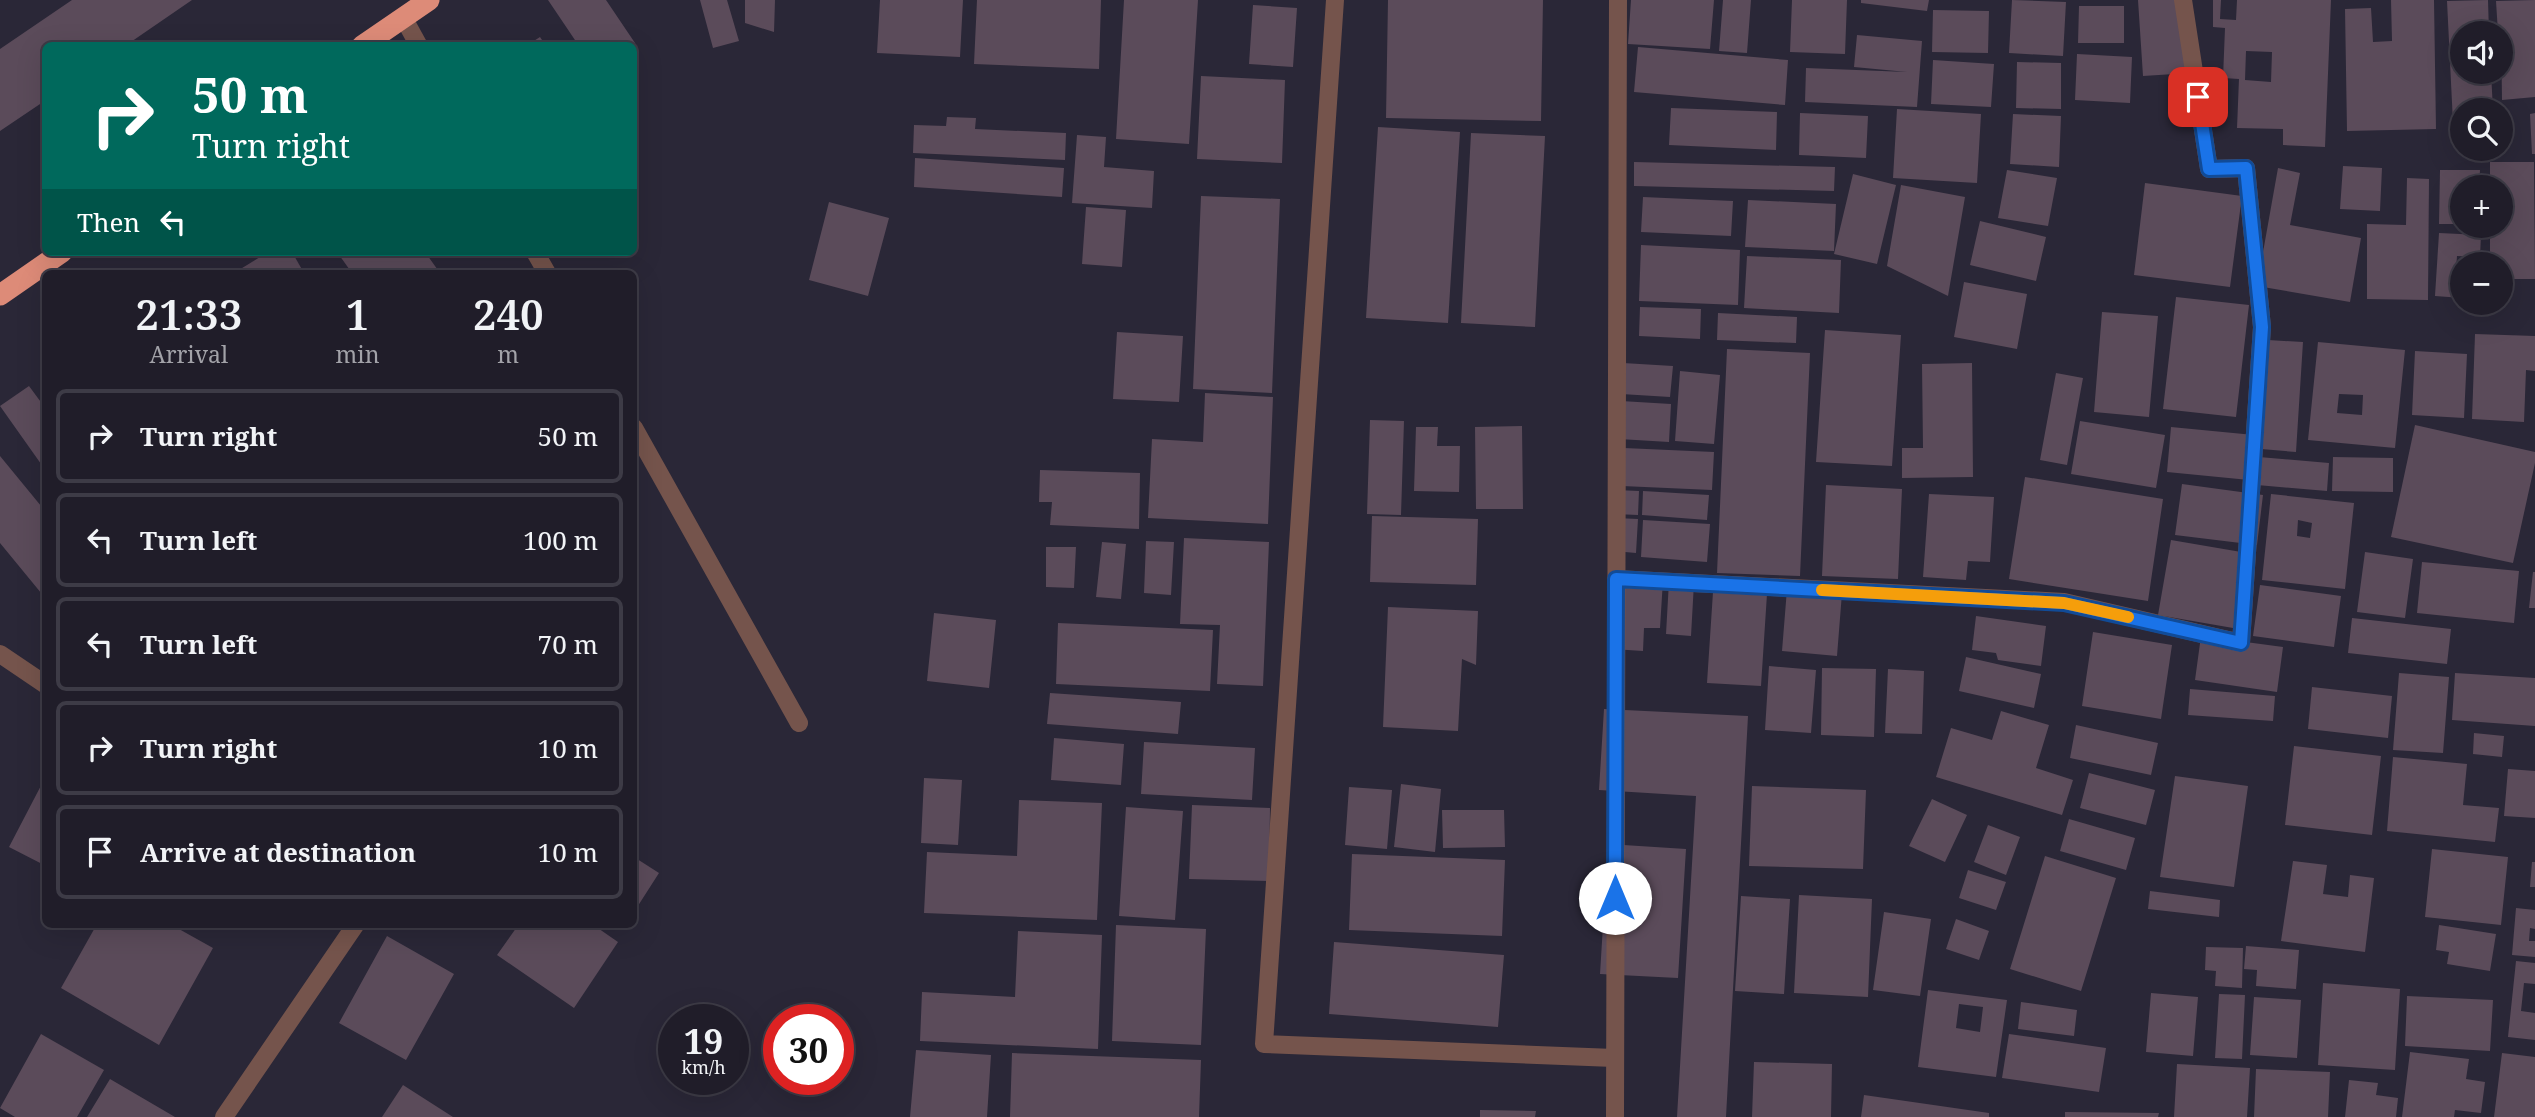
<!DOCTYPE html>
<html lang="en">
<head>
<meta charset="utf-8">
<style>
	:root { --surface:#201d29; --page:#2d2a35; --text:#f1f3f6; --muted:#a2a2a8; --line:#3d3b46 }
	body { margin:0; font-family:"Noto Serif",serif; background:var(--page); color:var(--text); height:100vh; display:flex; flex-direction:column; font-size:26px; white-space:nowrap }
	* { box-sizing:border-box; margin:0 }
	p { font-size:23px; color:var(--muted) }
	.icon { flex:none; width:38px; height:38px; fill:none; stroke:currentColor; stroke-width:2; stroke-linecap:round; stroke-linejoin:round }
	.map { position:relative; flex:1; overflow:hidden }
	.side { position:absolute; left:42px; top:270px; width:595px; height:658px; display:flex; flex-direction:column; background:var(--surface); border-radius:10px; box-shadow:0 7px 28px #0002,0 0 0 2px var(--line) }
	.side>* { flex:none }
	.hud { position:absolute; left:42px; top:42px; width:595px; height:214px; border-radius:10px; box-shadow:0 7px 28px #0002,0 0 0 2px var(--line); background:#00695c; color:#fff; overflow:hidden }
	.controls { position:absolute; left:2450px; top:21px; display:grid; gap:14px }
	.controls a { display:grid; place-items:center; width:63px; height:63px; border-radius:50%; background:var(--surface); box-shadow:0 7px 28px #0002,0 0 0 2px var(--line); font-size:35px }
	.speed { position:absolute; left:658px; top:1004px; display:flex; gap:14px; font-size:35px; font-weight:700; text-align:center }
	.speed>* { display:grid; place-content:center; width:91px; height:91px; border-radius:50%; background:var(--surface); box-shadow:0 7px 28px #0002,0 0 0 2px var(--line); line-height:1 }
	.speed small { font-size:18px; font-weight:400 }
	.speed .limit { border:10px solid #d22; background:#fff; color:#111 }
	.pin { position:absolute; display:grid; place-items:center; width:60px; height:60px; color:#fff; margin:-30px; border-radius:14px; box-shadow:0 4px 10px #0006 }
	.me { position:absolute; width:77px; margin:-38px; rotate:0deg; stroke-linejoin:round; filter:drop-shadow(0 0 5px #0008) }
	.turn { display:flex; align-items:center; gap:24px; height:147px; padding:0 35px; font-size:32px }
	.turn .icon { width:91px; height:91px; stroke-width:2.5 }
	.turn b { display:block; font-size:49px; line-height:60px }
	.then { display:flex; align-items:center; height:66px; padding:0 35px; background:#0003; gap:14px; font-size:26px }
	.eta { display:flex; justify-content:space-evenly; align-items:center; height:119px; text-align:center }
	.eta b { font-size:42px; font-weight:600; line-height:49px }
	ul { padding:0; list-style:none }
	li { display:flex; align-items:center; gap:21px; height:94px; margin:0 14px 10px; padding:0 21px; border:4px solid var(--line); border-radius:10px }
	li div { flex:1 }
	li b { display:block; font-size:26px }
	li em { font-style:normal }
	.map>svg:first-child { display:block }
	.building { fill:#5b4b5a; fill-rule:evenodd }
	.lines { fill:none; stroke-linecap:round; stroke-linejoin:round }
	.street { stroke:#75544c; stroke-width:18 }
	.highway { stroke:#dd8b78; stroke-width:21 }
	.route-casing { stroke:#114b97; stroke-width:18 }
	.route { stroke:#1a73e8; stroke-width:12 }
	.slow { stroke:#f59e0b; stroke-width:12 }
</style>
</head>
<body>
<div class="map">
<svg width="2535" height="1117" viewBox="0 0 2535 1117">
	<rect width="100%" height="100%" fill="#2a2737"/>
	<path class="building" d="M72 0H192L125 46H46V100L0 131V49Z
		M548 0H606L635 43 632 46H579Z
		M700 0H727L739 41 713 48Z
		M745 0H775L774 32 745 23Z
		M880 0H963L960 57 877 53Z
		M977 0H1101L1099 69 974 64Z
		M1124 0H1198L1189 144 1116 139Z
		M1388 0H1543L1541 121 1386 118Z
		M1631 0H1714L1710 49 1628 44Z
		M1723 0H1751L1747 53 1719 51Z
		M1792 0H1847L1845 54 1790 52Z
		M1861 0H1929L1927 11 1861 3Z
		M2012 0 2066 2 2063 56 2009 53Z
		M2138 0H2185L2190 73 2143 76Z
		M2213 0H2221L2220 19 2236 20 2237 0H2331L2325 147 2283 145V129L2237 128 2239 79 2223 78 2225 28 2213 27ZM2246 51 2272 52 2271 82 2245 80Z
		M2391 0H2434L2436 129 2347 131 2345 9 2371 8 2373 42 2392 41Z
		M2488 0 2489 33H2462V72H2491L2493 110H2462V123H2453L2447 1Z
		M2535 0V97L2502 100 2501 33H2498L2496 1Z
		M1253 5 1297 8 1293 67 1249 64Z
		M2079 6H2124V43H2078Z
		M1933 10 1989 11 1988 53 1932 52Z
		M1857 35 1922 41 1917 107 1805 102 1806 68 1907 72 1854 67Z
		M540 37 546 46H526Z
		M1638 47 1788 60 1785 105 1634 92Z
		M2077 54 2132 57 2130 103 2075 100Z
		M1933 60 1994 64 1991 107 1931 104Z
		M2017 62 2061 63V109L2016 108Z
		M1201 76 1285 80 1282 163 1197 159Z
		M1671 108 1777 112 1776 150 1669 145Z
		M1897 109 1981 114 1977 183 1893 178Z
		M1800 113 1868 116 1866 158 1799 155Z
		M2535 113V154H2532L2530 114Z
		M2013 114 2061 116 2059 167 2010 164Z
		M947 117 976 118 975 129 1066 133 1065 160 913 153 914 125 946 126Z
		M1378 127 1460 132 1448 323 1366 318Z
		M1471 133 1545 136 1535 327 1461 323Z
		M1077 135 1106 137 1104 167 1154 171 1152 208 1072 203Z
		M915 158 1064 168 1062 197 914 187Z
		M1634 162 1835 167 1834 191 1634 186Z
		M2490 162H2534L2535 279H2501V264H2490V226H2501V187H2490Z
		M2343 166 2382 168 2380 211 2340 209Z
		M2278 168 2300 173 2290 225 2361 238 2350 302 2257 286Z
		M2007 170 2057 178 2048 226 1998 218Z
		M2440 170H2480L2479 187H2462V224H2439Z
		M1853 174 1896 185 1877 264 1834 254Z
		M2407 178 2429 179 2428 300 2367 299V224L2406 225Z
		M2145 183 2242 196 2230 287 2134 275Z
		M1901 185 1965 197 1948 296 1887 266Z
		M1201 196 1280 199 1272 393 1193 389Z
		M1643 197 1733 201 1731 236 1641 232Z
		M1748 200 1836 204 1834 251 1745 247Z
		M829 202 889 218 868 296 809 280Z
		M1086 207 1126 210 1122 267 1082 264Z
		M1980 221 2046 237 2036 281 1970 265Z
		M2439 233 2481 235 2480 257 2457 256 2456 270H2462V298L2435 296Z
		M1641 245 1740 250 1738 305 1639 301Z
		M268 252H292L304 273H234Z
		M337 252H425L440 273H352Z
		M1747 256 1841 260 1839 313 1744 308Z
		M1964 282 2027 294 2017 349 1954 337Z
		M2176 297 2249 305 2236 417 2163 409Z
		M1640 307 1701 309 1700 339 1639 336Z
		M2102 312 2158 316 2149 417 2094 412Z
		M1718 313 1797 317 1796 343 1717 340Z
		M1825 330 1901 335 1892 466 1816 462Z
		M1117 332 1183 336 1179 402 1113 399Z
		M2475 334 2535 336V371L2526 370 2524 422 2472 419Z
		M2268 340 2303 342 2296 452 2261 449Z
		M2318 342 2405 350 2395 448 2308 440ZM2339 394 2363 395 2362 415 2337 413Z
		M1727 349 1810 353 1800 576 1717 573Z
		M2415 351 2467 354 2464 418 2412 415Z
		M1623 363 1673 366 1670 397 1621 394Z
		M1972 363 1973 477 1902 478V448H1923L1922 364Z
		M1680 371 1720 375 1714 444 1675 441Z
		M2056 373 2083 378 2067 465 2040 460Z
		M29 386 46 409V471L0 406Z
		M1205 393 1273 397 1268 524 1148 518 1152 439 1203 442Z
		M1621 401 1671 404 1669 442 1619 439Z
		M1370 420 1404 421 1401 515 1367 514Z
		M2080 421 2165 435 2156 488 2071 474Z
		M2415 425 2535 452V463L2513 563 2391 537Z
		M1522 426 1523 509H1476L1475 427Z
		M1416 427H1438L1437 446H1460L1459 492 1414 491Z
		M2171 427 2254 435 2249 480 2167 472Z
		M1624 448 1714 452 1712 490 1622 486Z
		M0 456 46 512V599L0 543Z
		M2259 457 2329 463 2327 491 2257 485Z
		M2333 457 2393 458V492L2332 491Z
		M1040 470 1140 473 1139 529 1050 525 1052 502H1039Z
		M2025 477 2163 499 2148 601 2009 579Z
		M2182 484 2263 495 2257 545 2175 535Z
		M1826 485 1902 489 1898 579 1822 576Z
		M1616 490 1639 491 1638 515 1615 514Z
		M1643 491 1709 495 1707 520 1642 515Z
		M1929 494 1994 497 1990 562 1968 561 1966 580 1923 577Z
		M2271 494 2354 503 2345 589 2262 580ZM2298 520 2312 523 2310 538 2297 536Z
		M1372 516 1478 519 1476 585 1370 582Z
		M1616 518 1638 519 1636 553 1614 551Z
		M1643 520 1710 524 1707 562 1641 557Z
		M1184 538 1269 542 1263 686 1217 684 1220 625 1180 624Z
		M2171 540 2247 553 2233 628 2158 615Z
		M1146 541 1174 542 1171 595 1144 593Z
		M1102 542 1126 544 1121 599 1096 597Z
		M1046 547H1076L1074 588 1046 587Z
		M2365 552 2413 559 2405 618 2357 612Z
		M2422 562 2519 571 2514 623 2417 613Z
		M2533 572H2535V608H2529Z
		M1616 577 1663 580 1660 628H1644L1643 651 1612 649Z
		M1669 581 1694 583 1691 636 1666 634Z
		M2260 585 2341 596 2334 647 2253 636Z
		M1787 589 1842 593 1837 656 1782 651Z
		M1713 592 1767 594 1761 686 1707 683Z
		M1388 607 1478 611 1476 665 1462 659 1458 731 1383 727Z
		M934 613 996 620 989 688 927 681Z
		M1976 616 2046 626 2041 666 1998 660 1996 653 1972 650Z
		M2352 618 2451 629 2447 664 2348 653Z
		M1058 623 1213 630 1210 691 1056 684Z
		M2093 632 2172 645 2161 719 2082 706Z
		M2201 636 2283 647 2277 692 2195 680Z
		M1966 657 2041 674 2034 708 1959 691Z
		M1769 666 1816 670 1811 733 1765 730Z
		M1822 668 1876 669 1874 737 1821 735Z
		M1888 669 1924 671 1922 734 1885 733Z
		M2399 673 2449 677 2443 753 2393 750Z
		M2455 673 2535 678V726L2452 720Z
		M2312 687 2392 696 2388 738 2308 729Z
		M2190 689 2275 696 2273 721 2188 715Z
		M1050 693 1181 702 1178 734 1047 724Z
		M1604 709 1748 716 1726 1117H1677L1696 796 1599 790Z
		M2001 711 2049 725 2036 768 2073 780 2062 815 1936 777 1951 728 1992 740Z
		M2076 725 2158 743 2151 775 2070 758Z
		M2474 733 2504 736 2502 757 2473 754Z
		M1054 738 1124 744 1121 785 1051 780Z
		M1144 742 1255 748 1252 800 1141 794Z
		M2294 746 2381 756 2372 835 2285 825Z
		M2393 757 2467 764 2463 805 2499 808 2495 842 2387 831Z
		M2508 769 2535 771V818L2504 816Z
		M2089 773 2155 790 2146 825 2080 808Z
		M46 776V866L9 847Z
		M2175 776 2248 786 2234 887 2160 877Z
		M924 778 962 780 958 845 921 843Z
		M1401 784 1441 789 1435 852 1394 847Z
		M1752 786 1866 790 1863 869 1749 866Z
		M1349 787 1392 790 1387 849 1345 845Z
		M1932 799 1967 815 1945 862 1909 846Z
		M1019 800 1102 803 1097 920 924 913 927 852 1017 856Z
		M1192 805 1270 808 1269 881 1189 879Z
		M1126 807 1183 811 1175 920 1119 916Z
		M1442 810H1504L1505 847 1443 848Z
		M2069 819 2135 838 2126 870 2060 851Z
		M1988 825 2020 837 2006 875 1974 862Z
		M1608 844 1686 849 1678 978 1600 974Z
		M2432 849 2508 857 2501 925 2425 917Z
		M1352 854 1505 860 1502 936 1349 930Z
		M2045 856 2116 878 2081 991 2010 969Z
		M634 857 659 873 634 912Z
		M2293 861 2327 865 2323 894 2348 897 2350 875 2374 878 2365 952 2281 941Z
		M2532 862H2535V887H2530Z
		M1968 870 2006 882 1996 910 1959 898Z
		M2150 891 2220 900 2219 917 2148 909Z
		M1799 895 1872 899 1868 997 1794 993Z
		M1741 896 1790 899 1784 994 1735 991Z
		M2516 908 2535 910V929L2530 928 2529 941H2535V957L2512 955Z
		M1884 912 1931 919 1920 996 1873 990Z
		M1956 919 1989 931 1979 960 1946 949Z
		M97 924H170L213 948 159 1045 61 988Z
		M519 924H592L618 942 574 1008 497 955Z
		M1116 925 1206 929 1201 1045 1112 1041Z
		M2439 925 2496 934 2490 971 2447 964 2449 952 2436 950Z
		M1018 931 1102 935 1098 1049 920 1041 922 992 1015 997Z
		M387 936 454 974 406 1060 339 1023Z
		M1334 942 1504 955 1498 1027 1329 1014Z
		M2246 946 2299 950 2296 989 2256 986 2257 970 2244 969Z
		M2206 947 2243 948 2242 988 2215 986 2216 971 2205 970Z
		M2516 961 2535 963V984L2524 983 2521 1011 2535 1013V1040L2508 1037Z
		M2323 983 2400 989 2395 1070 2318 1065Z
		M1928 990 2007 1000 1996 1077 1918 1067ZM1959 1004 1983 1007 1980 1032 1956 1028Z
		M2151 993 2198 997 2193 1056 2146 1052Z
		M2219 994 2245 995 2242 1059 2215 1058Z
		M2407 996 2493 1000 2490 1051 2405 1046Z
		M2254 997 2301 1000 2297 1058 2250 1055Z
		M2021 1002 2077 1010 2074 1036 2018 1029Z
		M41 1034 104 1070 77 1117H15L0 1108Z
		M2009 1034 2106 1048 2099 1092 2002 1078Z
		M916 1050 991 1055 987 1117H910Z
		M2410 1052 2469 1059 2466 1079 2485 1082 2481 1113 2455 1110 2454 1117H2402Z
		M1012 1053 1201 1060 1199 1117H1010Z
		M2502 1053 2535 1057V1117H2494Z
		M1754 1062 1832 1064 1831 1117H1752Z
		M2177 1064 2250 1068 2247 1117H2174Z
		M2256 1069 2330 1072 2328 1117H2254Z
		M110 1079 175 1117H87Z
		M2349 1080 2378 1083 2376 1095 2398 1098 2396 1117H2345Z
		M403 1085 453 1117H382Z
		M1864 1095 1989 1113V1117H1861Z
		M1480 1110 1536 1111 1535 1117H1480Z
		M2065 1112 2159 1113 2158 1117H2065Z"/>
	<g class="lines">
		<path class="street" d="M1335 0 1264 1044 1614 1058
			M403 17 419 46
			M535 252 547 273
			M634 428 799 723
			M1616 579 2064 602 2241 643 2262 327 2246 168 2209 169 2183 0
			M0 654 46 685
			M224 1117 356 924
			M1615 1117 1618 0"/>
		<path class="highway" d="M362 46 429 0
			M0 295 62 252"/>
	</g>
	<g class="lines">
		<g class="route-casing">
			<path id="route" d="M1615 898 1616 579 2064 603 2241 643 2262 327 2246 168 2209 169 2198 97"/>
		</g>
		<use href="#route" class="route"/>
		<path class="slow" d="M1822 590 2064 603 2128 617"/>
	</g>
</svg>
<div class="controls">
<a><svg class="icon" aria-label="sound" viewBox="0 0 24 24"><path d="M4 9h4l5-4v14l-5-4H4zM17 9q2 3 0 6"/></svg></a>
<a><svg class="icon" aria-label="search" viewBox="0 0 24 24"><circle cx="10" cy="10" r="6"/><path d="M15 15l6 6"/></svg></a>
<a>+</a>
<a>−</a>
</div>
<div class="speed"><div>19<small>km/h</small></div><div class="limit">30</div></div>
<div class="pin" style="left:2198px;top:97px;background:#d93025"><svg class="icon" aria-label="arrive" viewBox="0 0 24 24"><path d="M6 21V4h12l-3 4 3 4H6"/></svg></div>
<svg class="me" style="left:1615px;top:898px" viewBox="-20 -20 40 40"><circle r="19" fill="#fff"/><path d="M0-13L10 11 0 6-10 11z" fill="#1a73e8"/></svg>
<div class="hud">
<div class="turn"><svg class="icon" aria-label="right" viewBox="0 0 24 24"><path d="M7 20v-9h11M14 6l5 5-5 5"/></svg><div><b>50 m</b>Turn right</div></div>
<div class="then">Then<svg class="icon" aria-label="left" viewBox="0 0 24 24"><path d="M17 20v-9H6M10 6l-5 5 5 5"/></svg></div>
</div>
<section class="side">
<div class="eta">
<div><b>21:33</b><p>Arrival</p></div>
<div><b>1</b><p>min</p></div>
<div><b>240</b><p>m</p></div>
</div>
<ul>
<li><svg class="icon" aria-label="right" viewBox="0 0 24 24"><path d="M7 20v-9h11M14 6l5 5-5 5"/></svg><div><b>Turn right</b></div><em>50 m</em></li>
<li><svg class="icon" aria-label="left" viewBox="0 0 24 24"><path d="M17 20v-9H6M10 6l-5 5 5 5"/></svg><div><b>Turn left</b></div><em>100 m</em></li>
<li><svg class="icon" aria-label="left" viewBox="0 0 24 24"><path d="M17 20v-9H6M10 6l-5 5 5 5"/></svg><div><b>Turn left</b></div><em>70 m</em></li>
<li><svg class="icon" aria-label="right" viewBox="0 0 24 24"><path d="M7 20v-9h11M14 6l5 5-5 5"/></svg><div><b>Turn right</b></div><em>10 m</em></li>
<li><svg class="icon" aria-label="arrive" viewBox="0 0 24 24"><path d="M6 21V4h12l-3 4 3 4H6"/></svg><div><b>Arrive at destination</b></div><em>10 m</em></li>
</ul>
</section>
</div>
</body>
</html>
